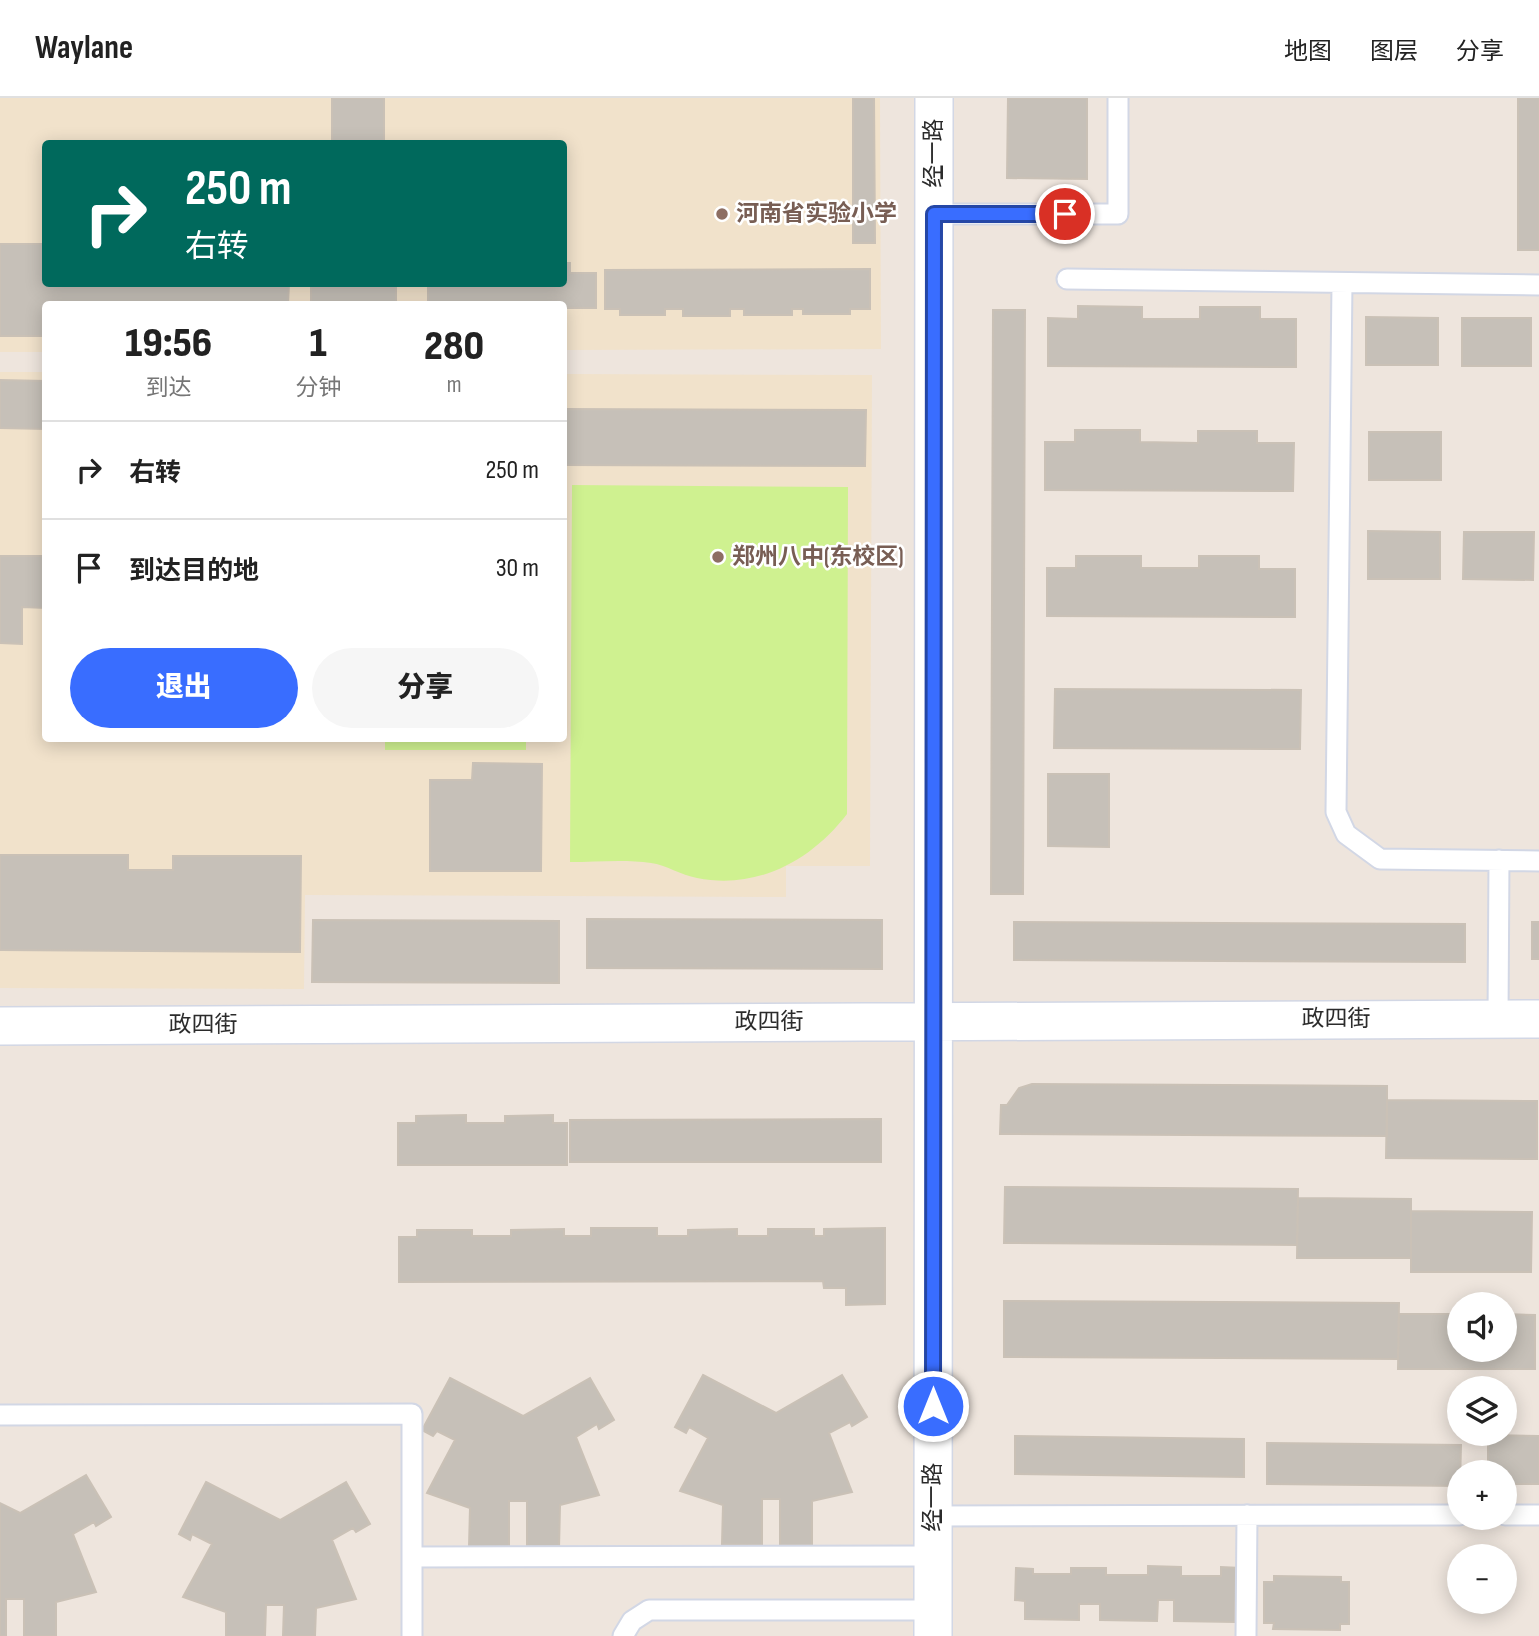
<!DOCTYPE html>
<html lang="zh">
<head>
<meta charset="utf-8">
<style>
	:root { --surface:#fff; --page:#f6f6f6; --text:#222; --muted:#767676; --line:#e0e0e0; --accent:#396dff }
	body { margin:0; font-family:"Sofia Sans Condensed","Noto Sans SC",sans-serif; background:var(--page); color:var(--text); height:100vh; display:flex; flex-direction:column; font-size:26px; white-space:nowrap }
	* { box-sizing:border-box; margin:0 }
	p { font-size:23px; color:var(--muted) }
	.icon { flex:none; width:38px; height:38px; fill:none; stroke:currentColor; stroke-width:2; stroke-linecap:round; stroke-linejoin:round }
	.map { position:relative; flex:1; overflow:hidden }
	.side { position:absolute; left:42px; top:203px; width:525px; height:441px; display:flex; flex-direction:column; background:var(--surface); border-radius:7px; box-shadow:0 4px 18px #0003 }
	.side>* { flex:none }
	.banner { position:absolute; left:42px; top:42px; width:525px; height:147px; border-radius:7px; box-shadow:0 4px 18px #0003; background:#00695c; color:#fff; overflow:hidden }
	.controls { position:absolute; left:1447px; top:1194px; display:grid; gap:14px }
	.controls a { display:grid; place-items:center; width:70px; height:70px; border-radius:50%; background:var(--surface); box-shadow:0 4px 18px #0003; font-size:35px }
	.pin { position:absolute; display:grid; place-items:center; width:60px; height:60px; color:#fff; margin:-30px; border:4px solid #fff; border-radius:50%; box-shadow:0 2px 7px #0007 }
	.me { position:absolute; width:77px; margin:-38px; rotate:0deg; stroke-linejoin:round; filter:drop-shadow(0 0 5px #0008) }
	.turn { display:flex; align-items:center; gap:24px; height:147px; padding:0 28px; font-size:32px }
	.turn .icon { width:91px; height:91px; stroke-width:2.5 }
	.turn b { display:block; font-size:49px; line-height:60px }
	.eta { display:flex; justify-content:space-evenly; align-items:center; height:119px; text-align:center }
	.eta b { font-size:42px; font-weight:800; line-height:49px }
	.cta { display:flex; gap:14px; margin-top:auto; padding:14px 28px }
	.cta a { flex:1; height:80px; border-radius:42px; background:var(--accent); color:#fff; font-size:28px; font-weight:800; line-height:80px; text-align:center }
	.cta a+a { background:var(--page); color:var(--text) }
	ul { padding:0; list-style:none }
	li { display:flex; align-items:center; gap:21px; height:98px; padding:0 28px; border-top:2px solid var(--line) }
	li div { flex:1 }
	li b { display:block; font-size:26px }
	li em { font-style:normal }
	header { display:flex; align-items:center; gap:42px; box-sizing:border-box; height:98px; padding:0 35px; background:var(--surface); border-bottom:2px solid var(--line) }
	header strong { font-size:33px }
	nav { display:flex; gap:38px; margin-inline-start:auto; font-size:24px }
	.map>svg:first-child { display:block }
	.education { fill:#f1e2cb; fill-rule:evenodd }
	.pitch { fill:#cff190 }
	.building { fill:#c6c0b8; stroke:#cac1b6; stroke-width:2 }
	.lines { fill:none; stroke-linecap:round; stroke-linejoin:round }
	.lane-casing { stroke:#d2d7e5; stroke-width:23 }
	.street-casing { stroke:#d2d7e5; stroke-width:40 }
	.lane { stroke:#fff; stroke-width:19 }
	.street { stroke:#fff; stroke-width:37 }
	.route-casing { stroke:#2547a6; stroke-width:18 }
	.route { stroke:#396dff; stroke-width:12 }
	.education-dot { fill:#8d6e63; stroke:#fff; stroke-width:2.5 }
	.labels { text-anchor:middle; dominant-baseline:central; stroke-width:5; stroke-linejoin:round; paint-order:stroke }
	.street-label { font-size:23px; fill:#2b2b2b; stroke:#fff }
	.education-label { font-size:23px; font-weight:bold; fill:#785e54; stroke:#fff; text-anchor:start }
</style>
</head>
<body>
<header>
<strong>Waylane</strong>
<nav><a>地图</a><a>图层</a><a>分享</a></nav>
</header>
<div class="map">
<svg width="1539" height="1538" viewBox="0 0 1539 1538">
	<rect width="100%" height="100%" fill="#eee5dd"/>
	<path class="education" d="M0 0H880L881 251 564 252V206H46L45 254H0ZM46 46H564V186H46Z
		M0 274H45L46 640H564V276L872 277 870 768H786V799L305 797 304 891 0 890Z"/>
	<path class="pitch" d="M572 387 848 389 847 716C811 763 757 792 697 780 681 777 666 767 651 765 625 761 596 764 570 764Z
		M385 641H526V652H385Z"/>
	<path class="building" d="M332 0H384V46H332Z
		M853 0H874L875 145H853Z
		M1008 0H1087V81L1007 80Z
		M1518 0H1539V152H1518Z
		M0 146H46V186H289L288 206H46V238H0Z
		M564 165H570V175H596V210H564V206H428V186H564Z
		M870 171V211H850V216H803V211H792V217H744V211H730V218H683V211H665V217H620V211H605V172Z
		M311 186H396V206H311Z
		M1078 208 1142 209V221H1200V209H1260V221H1296V269L1048 268V220L1078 221Z
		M993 212H1025L1023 796H991Z
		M1366 219 1438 220V267H1366Z
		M1462 220H1531V268H1462Z
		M0 282 46 283V331L0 330Z
		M564 311 866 312 865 368 564 367Z
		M1075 332H1140V344L1198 345V333H1257V345H1294L1293 393 1045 392V344H1075Z
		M1369 334H1441V382H1369Z
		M1368 433 1440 434V481H1368Z
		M1464 434H1534L1533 482 1463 481Z
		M0 458H46V510L22 509V546L0 545Z
		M1076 458H1141V470H1199V458H1259V471H1295V519L1047 518V470H1076Z
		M1055 591 1301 592 1300 651 1054 650Z
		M473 665 542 666 541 773H430V682H472Z
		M1048 676H1109V749L1048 748Z
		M0 757H128V772H173V758H301L300 854 0 852Z
		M587 821 882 822V871L587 870Z
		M313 822 559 823V885L312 884Z
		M1014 824 1465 826V864L1014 862Z
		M1532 824H1539V861H1532Z
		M1032 986 1387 988V1038L1000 1036 1001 1007H1007L1019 990Z
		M1387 1002 1537 1003V1061L1386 1060Z
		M466 1017V1025H505V1018L553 1017V1025H567V1067H398V1025H416V1018Z
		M881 1021V1064H570V1022Z
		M1005 1089 1298 1091 1297 1147 1004 1145Z
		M1298 1100 1411 1101V1160H1297Z
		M1411 1113 1532 1114 1531 1174H1411Z
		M591 1130H657V1138H688V1132L737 1131V1138H768V1131H814V1138H824V1131L885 1130V1206L846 1207V1190H824L823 1183 399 1184V1139H417V1132H472V1138H511V1132L564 1131V1138H591Z
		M1004 1203 1399 1205 1398 1261 1004 1259Z
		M1399 1216H1460V1251H1505V1216L1535 1217V1271H1398Z
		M703 1277 776 1315 842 1277 867 1319 852 1328 850 1324 829 1335 852 1394 812 1403V1447H780V1401H762V1447L722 1446 723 1407 680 1393 708 1340 689 1329 686 1335 675 1329Z
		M450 1280 523 1318 590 1280 614 1322 599 1331 597 1326 576 1339 599 1397 560 1407 559 1450H527V1403H509V1449H469L470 1410 427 1395 455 1342 437 1333 433 1338 422 1332Z
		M1488 1337 1539 1338V1386H1505V1374H1488Z
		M1015 1338 1244 1341V1379L1015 1376Z
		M1267 1345 1461 1347 1460 1388 1267 1386Z
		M86 1377 111 1419 96 1428 94 1424 73 1436 96 1494 56 1504V1538H24V1501H6V1538H0V1405L20 1415Z
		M206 1384 280 1422 346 1384 370 1426 356 1434 353 1430 332 1442 356 1501 316 1510 315 1538H283L284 1507H266L265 1538H226V1514L183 1499 212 1446 192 1436 190 1442 179 1436Z
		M1148 1468 1181 1469V1478H1221V1469L1241 1470V1504H1235V1524L1174 1523V1502H1158L1157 1523 1100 1522V1506H1079V1522L1025 1521V1503L1015 1502 1016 1470 1033 1471V1476H1071V1470H1106V1477H1148Z
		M1274 1478 1341 1479V1484H1349V1526H1340V1532L1273 1531 1274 1525H1264V1484H1274Z"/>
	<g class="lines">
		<g class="lane-casing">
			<path id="lane" d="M934 116H1118V0
				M1067 181 1539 187
				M1342 185 1336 714 1346 736 1380 761 1539 763
				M1498 921 1499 762
				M0 1317 412 1316V1459L933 1458
				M1505 1417H1539
				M933 1418 1460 1417
				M412 1459V1538
				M623 1538 632 1523 649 1512H933
				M1246 1538 1247 1417"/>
		</g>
		<g class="street-casing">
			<path id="street" d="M0 928 1539 921
				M933 1538 934 0"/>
		</g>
		<use href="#lane" class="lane"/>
		<use href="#street" class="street"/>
	</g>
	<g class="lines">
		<g class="route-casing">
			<path id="route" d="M933 1308 934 116H1065"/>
		</g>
		<use href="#route" class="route"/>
	</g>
	<g class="education-dot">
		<circle cx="722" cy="116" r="7"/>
		<circle cx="718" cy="459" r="7"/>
	</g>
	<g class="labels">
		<g class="street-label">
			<text transform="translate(934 55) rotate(-90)">经一路</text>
			<text x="1336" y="921">政四街</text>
			<text x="769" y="924">政四街</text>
			<text x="203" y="927">政四街</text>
			<text transform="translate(933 1399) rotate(-90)">经一路</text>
		</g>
		<g class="education-label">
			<text x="736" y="116">河南省实验小学</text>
			<text x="732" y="459">郑州八中(东校区)</text>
		</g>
	</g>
</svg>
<div class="controls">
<a><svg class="icon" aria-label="sound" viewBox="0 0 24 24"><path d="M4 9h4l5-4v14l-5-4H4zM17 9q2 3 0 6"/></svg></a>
<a><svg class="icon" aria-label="layers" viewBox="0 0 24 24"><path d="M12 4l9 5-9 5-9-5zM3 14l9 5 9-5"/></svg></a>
<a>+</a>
<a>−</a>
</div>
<div class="pin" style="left:1065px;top:116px;background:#d93025"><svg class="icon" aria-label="arrive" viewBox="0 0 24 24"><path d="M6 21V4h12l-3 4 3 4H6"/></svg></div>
<svg class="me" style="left:933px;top:1308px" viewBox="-20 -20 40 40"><circle r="17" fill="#396dff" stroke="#fff" stroke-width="3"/><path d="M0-11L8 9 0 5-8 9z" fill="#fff"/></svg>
<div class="banner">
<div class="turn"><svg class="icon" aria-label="right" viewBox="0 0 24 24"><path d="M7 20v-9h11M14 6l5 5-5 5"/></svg><div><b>250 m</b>右转</div></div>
</div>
<section class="side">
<div class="eta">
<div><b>19:56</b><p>到达</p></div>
<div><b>1</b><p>分钟</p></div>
<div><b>280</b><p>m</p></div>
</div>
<ul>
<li><svg class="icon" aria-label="right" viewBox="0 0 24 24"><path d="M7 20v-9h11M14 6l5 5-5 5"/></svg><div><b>右转</b></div><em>250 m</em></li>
<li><svg class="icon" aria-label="arrive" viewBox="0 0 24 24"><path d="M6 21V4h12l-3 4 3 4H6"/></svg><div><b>到达目的地</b></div><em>30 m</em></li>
</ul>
<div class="cta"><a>退出</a><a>分享</a></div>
</section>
</div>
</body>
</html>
